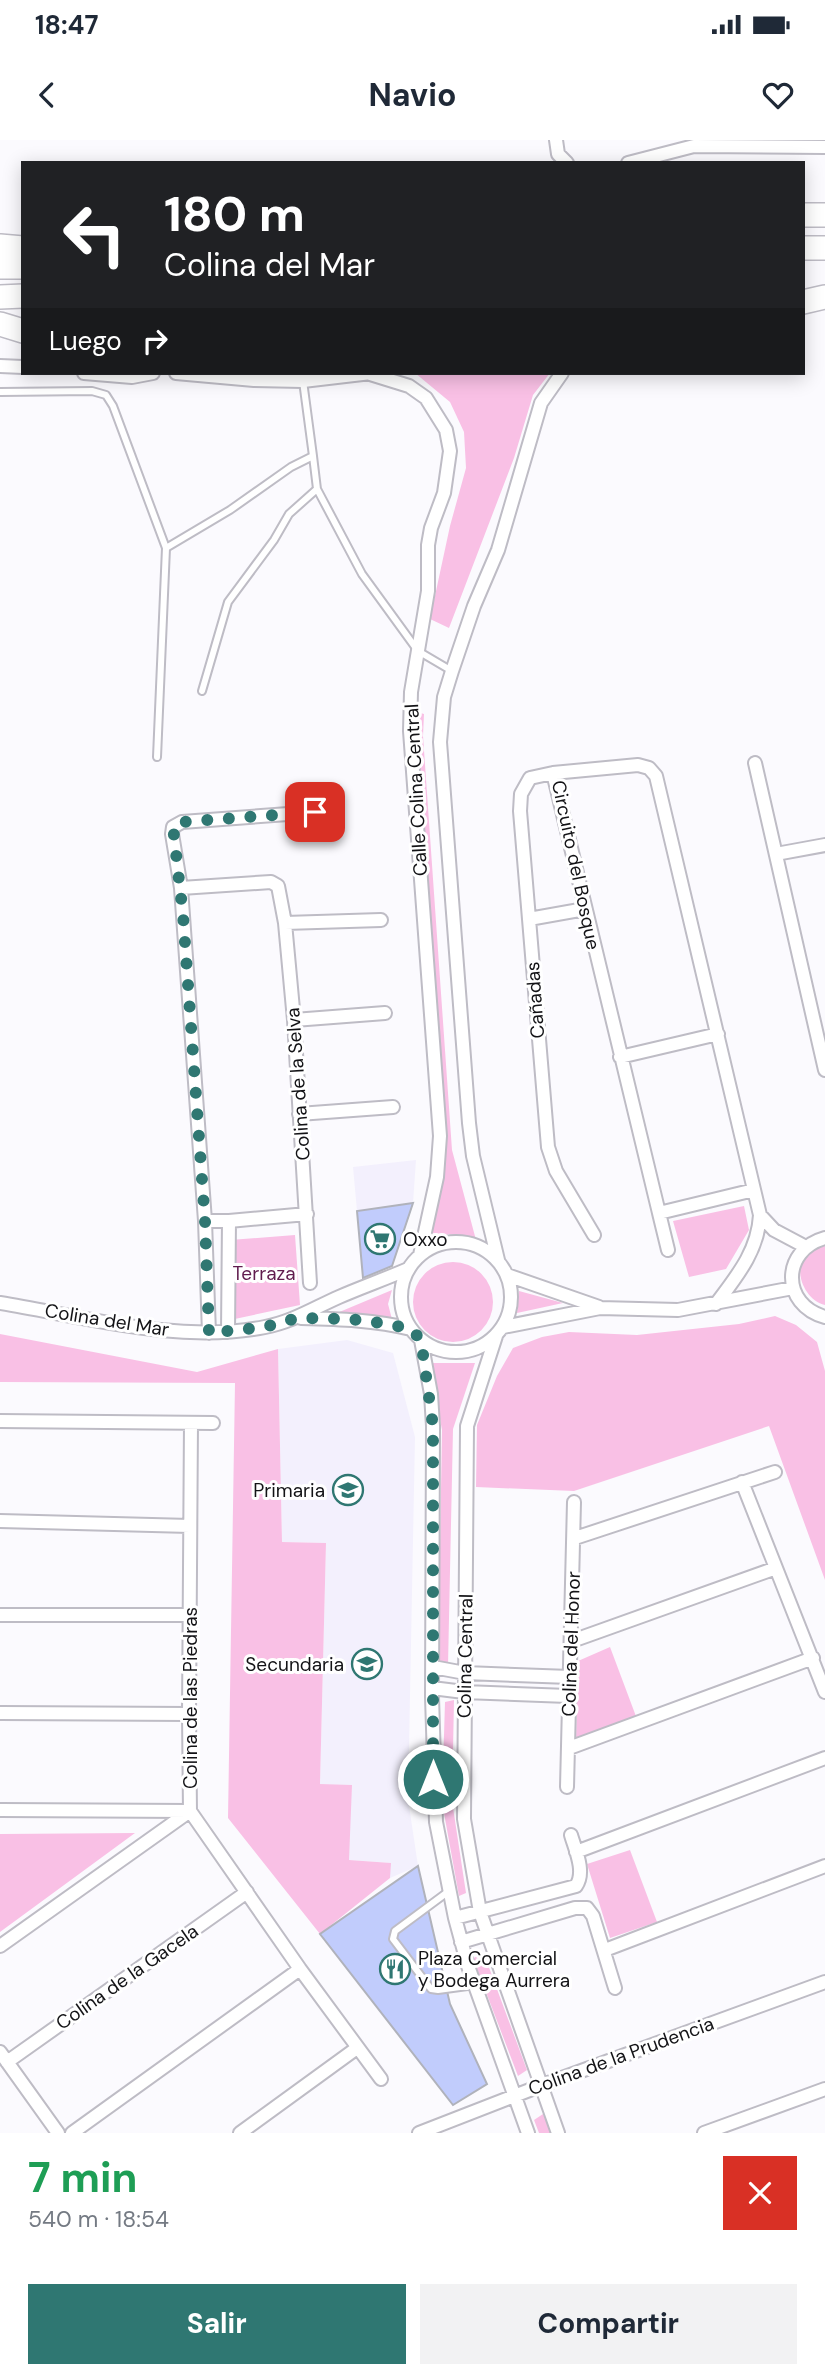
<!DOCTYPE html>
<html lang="es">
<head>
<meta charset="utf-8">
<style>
	:root { --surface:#fff; --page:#f2f2f3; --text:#1f2937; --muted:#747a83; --accent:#2f7772 }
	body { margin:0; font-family:"DM Sans",sans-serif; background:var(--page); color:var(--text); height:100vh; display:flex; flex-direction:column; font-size:26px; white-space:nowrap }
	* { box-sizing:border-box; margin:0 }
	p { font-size:23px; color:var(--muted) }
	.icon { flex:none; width:38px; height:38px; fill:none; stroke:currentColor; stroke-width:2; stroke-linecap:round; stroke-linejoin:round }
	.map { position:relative; height:1993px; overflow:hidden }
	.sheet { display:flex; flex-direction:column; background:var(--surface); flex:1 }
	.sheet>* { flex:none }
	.banner { position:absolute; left:21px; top:21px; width:784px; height:214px; border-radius:0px; box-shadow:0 4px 18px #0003; background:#202124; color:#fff; overflow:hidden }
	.pin { position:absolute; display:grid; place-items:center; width:60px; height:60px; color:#fff; margin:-30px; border-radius:14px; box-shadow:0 4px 10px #0006 }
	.me { position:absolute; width:77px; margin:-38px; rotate:0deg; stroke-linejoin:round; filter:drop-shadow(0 0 5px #0008) }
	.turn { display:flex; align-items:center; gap:24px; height:147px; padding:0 28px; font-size:32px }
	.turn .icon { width:91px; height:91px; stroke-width:2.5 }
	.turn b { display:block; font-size:49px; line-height:60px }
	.then { display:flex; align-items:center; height:66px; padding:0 28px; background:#0003; gap:14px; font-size:26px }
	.round { display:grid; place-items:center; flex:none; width:74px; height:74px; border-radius:0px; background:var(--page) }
	.summary { display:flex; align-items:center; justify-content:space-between; height:119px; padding:0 28px }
	h1 { font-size:42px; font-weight:700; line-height:52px; color:#1e9e55 }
	.button { display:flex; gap:14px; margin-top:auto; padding:14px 28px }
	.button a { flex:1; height:80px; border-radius:0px; background:var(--accent); color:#fff; font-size:28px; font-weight:700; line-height:80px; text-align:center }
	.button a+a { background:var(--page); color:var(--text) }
	.status { display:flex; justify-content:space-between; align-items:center; height:49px; padding:0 35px; background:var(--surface); direction:ltr }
	.status svg { height:19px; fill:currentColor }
	header { display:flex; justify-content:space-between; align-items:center; height:91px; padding:0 28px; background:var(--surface); font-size:32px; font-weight:700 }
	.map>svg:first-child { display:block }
	.built { fill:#f3f0fd }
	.green { fill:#f9c0e5 }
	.building { fill:#c1ccfc; stroke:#b0b2bb; stroke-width:2 }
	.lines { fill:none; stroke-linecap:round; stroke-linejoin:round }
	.lane-casing { stroke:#bebcc5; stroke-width:10 }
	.street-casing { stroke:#bebcc5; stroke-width:16 }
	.highway-casing { stroke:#bebcc5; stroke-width:26 }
	.lane { stroke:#fff; stroke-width:6 }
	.street { stroke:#fff; stroke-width:12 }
	.highway { stroke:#fff; stroke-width:23 }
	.route { stroke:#2f7772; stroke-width:12; stroke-dasharray:0 21.6 }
	.labels { text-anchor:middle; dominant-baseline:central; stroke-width:6; stroke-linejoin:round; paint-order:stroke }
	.street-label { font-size:19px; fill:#131316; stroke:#fff }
	.poi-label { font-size:19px; fill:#131316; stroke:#fff; text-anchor:start }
	.park-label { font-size:19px; fill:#601c4e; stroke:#fff }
</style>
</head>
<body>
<div class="status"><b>18:47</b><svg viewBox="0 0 49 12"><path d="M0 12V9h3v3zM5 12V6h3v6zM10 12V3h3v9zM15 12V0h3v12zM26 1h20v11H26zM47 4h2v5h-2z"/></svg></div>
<header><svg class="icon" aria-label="back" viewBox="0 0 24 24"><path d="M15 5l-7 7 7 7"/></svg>Navio<svg class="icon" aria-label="heart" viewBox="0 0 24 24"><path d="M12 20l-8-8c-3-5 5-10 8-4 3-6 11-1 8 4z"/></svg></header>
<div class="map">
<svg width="825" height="1993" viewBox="0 0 825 1993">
	<rect width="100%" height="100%" fill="#fbfafe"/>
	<path class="built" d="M416 1020 413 1063 357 1071 353 1027Z
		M347 1200 393 1213 415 1297 408 1659 418 1726 390 1738V1723L349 1720 320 1645 326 1403 282 1402 278 1209Z"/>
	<path class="green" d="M415 233H550L533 255 514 318 449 488 430 479 450 386 466 328 464 292 450 262Z
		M414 571 424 574 423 596 452 1010 476 1100 449 1094 430 1102 445 1014 414 597Z
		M744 1066 749 1090 726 1129 689 1137 673 1081Z
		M295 1095 300 1165 230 1180V1100Z
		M825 1106V1165C804 1161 790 1126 809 1111 813 1109 820 1107 825 1106Z
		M413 1162a40 40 0 1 1 80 0a40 40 0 1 1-80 0Z
		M392 1150 388 1164 393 1183 337 1173Z
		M519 1151 563 1163 517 1173Z
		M775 1176 796 1185 817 1202 825 1231V1440L769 1286 574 1351 476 1347 477 1285 497 1236 513 1208 542 1197 569 1192 637 1195 739 1184Z
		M0 1194 197 1232 278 1209 282 1402 326 1403 320 1644 352 1645 349 1720 391 1723 390 1738 320 1794 228 1678 235 1243 0 1242Z
		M430 1223H475L453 1289 448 1526H438L442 1290Z
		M610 1507 637 1579 576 1600 578 1521Z
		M454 1560 452 1661 466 1753 459 1756 442 1662 445 1562Z
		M135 1693 0 1792V1694Z
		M630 1710 657 1782 610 1798 587 1724Z
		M484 1814 527 1930 518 1936 473 1818Z
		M543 1974 551 1993H539L534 1980Z"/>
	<path class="building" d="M413 1063 392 1126 363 1138 357 1071Z
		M418 1726 450 1864 487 1944 453 1965 320 1794Z"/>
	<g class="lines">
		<g class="lane-casing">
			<path id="lane" d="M0 252 92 251 106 255 113 266 166 408 157 617
				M313 316 317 349 362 434 418 511 452 531
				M166 408 230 370 291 327 313 316 303 241
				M202 551 228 462 274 400 289 374 317 349
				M449 1751 395 1791 393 1799 431 1849 438 1850 475 1845"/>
		</g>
		<g class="street-casing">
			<path id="street" d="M556 0 558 14 567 23
				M628 23 694 6 825 7
				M0 226 23 227
				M84 233 132 237 153 233
				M176 233 254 240 303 241 371 233
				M367 233 409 246 426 258 446 290 450 311 444 353 431 388 428 405V451L411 552 410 591 440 996 437 1037 420 1115
				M755 623 825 930
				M553 633 659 1073 754 1050
				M776 714 825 705
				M181 748 271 742 278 746 285 783 294 880 310 1143
				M529 779 585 769
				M285 783 381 780
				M294 880 385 873
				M620 917 718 894
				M299 974 393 967
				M659 1073 668 1110
				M760 1075 774 1090 806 1107
				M205 1081H229L307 1074
				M594 1095 556 1031 548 1007 520 671 521 654 530 638 553 633 638 625 649 628 656 636 760 1075C758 1111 737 1136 716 1164
				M825 1098C781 1110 781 1165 825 1177
				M401 1157a55 55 0 1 1 110 0a55 55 0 1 1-110 0Z
				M498 1120 473 1016 469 983 440 602 444 557 452 531 474 466 498 410 541 263 562 233
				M507 1135 599 1167
				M0 1163C85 1177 179 1204 265 1187 292 1182 314 1168 339 1157 362 1147 385 1139 408 1129
				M301 1178C339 1179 375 1180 411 1189
				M503 1187 600 1168 678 1170 793 1148
				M228 1192 229 1081
				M209 1193 205 1081 181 748 172 694 173 687 182 682 315 672
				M496 1196 467 1286 464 1679 480 1772 558 1993
				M421 1200 431 1254 433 1286 432 1557 436 1682 455 1778 468 1826 528 1993
				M0 1281 213 1283
				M191 1283 189 1574 190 1671 300 1829 381 1939
				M742 1342 825 1552
				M0 1381 190 1386
				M575 1398 775 1332
				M0 1475H189
				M572 1501 776 1428
				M433 1527 465 1533 570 1537
				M432 1548 464 1552 568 1556
				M0 1573 189 1574
				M569 1608 813 1518
				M567 1647 574 1362
				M0 1670 190 1671
				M576 1712 825 1618
				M455 1778 576 1746C586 1732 575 1709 571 1695
				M461 1802 575 1768H587L593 1776 615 1848
				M0 1806 190 1671
				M605 1810 825 1726
				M0 1912 58 1993
				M7 1922 247 1752
				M72 1993 300 1829
				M240 1993 357 1908
				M419 1993 540 1946 825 1842
				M704 1993 825 1949"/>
		</g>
		<g class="highway-casing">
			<path id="highway" d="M803 75H825
				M0 106 23 108
				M803 108H825
				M0 127H23
				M0 157 23 156
				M803 162 825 157
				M0 184 23 191"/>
		</g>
		<use href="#lane" class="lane"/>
		<use href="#street" class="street"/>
		<use href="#highway" class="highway"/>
	</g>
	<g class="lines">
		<path class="route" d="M315 672 182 682 173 687 183 775 205 1081 209 1193 265 1187 297 1178 349 1179 388 1184 411 1189 421 1200 433 1286V1639"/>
	</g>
	<defs>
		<g id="supermarket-ring" transform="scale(1.575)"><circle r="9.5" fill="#fff" stroke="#2f7772" stroke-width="1.5"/><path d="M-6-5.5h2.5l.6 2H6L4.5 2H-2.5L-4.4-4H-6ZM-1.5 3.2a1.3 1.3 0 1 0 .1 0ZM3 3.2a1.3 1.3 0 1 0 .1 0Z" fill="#2f7772"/></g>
		<g id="school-ring" transform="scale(1.575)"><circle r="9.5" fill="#fff" stroke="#2f7772" stroke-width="1.5"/><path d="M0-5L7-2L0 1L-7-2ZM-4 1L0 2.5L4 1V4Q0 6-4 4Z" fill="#2f7772"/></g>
		<g id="restaurant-ring" transform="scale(1.575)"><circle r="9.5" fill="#fff" stroke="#2f7772" stroke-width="1.5"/><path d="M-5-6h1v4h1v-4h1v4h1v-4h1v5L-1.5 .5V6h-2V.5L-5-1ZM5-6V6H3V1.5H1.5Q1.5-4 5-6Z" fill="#2f7772"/></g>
	</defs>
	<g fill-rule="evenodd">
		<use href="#supermarket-ring" x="380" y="1099"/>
		<use href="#school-ring" x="348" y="1350"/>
		<use href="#school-ring" x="367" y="1524"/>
		<use href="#restaurant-ring" x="395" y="1829"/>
	</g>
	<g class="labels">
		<g class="street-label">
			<text transform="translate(416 650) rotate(-93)">Calle Colina Central</text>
			<text transform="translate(576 725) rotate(78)">Circuito del Bosque</text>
			<text transform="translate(535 860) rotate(-94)">Cañadas</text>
			<text transform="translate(298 944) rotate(-94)">Colina de la Selva</text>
			<text transform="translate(107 1180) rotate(9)">Colina del Mar</text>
			<text transform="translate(571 1504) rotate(-88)">Colina del Honor</text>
			<text transform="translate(465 1516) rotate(-89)">Colina Central</text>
			<text transform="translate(190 1558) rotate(-90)">Colina de las Piedras</text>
			<text transform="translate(127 1837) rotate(-35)">Colina de la Gacela</text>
			<text transform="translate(621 1916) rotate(-20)">Colina de la Prudencia</text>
		</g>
		<g class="poi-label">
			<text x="403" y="1099">Oxxo</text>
			<text x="325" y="1350" text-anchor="end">Primaria</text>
			<text x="344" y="1524" text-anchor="end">Secundaria</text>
			<text x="418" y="1818">Plaza Comercial<tspan x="418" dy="22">y Bodega Aurrera</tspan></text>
		</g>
		<g class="park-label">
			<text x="264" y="1133">Terraza</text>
		</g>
	</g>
</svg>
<div class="pin" style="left:315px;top:672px;background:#d93025"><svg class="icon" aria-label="arrive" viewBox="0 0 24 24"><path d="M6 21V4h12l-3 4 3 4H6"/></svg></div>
<svg class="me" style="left:433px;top:1639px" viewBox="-20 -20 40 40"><circle r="17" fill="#2f7772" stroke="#fff" stroke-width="3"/><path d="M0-11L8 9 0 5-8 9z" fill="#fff"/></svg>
<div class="banner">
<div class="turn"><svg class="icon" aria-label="left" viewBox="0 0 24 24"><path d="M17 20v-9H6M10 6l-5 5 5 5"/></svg><div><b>180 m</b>Colina del Mar</div></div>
<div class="then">Luego<svg class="icon" aria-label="right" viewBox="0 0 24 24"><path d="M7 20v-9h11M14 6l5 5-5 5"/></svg></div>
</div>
</div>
<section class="sheet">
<div class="summary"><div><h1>7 min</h1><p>540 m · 18:54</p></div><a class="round" style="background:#d93025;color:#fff"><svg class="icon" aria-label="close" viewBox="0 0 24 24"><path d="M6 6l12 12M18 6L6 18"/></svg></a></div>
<div class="button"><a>Salir</a><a>Compartir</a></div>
</section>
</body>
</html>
